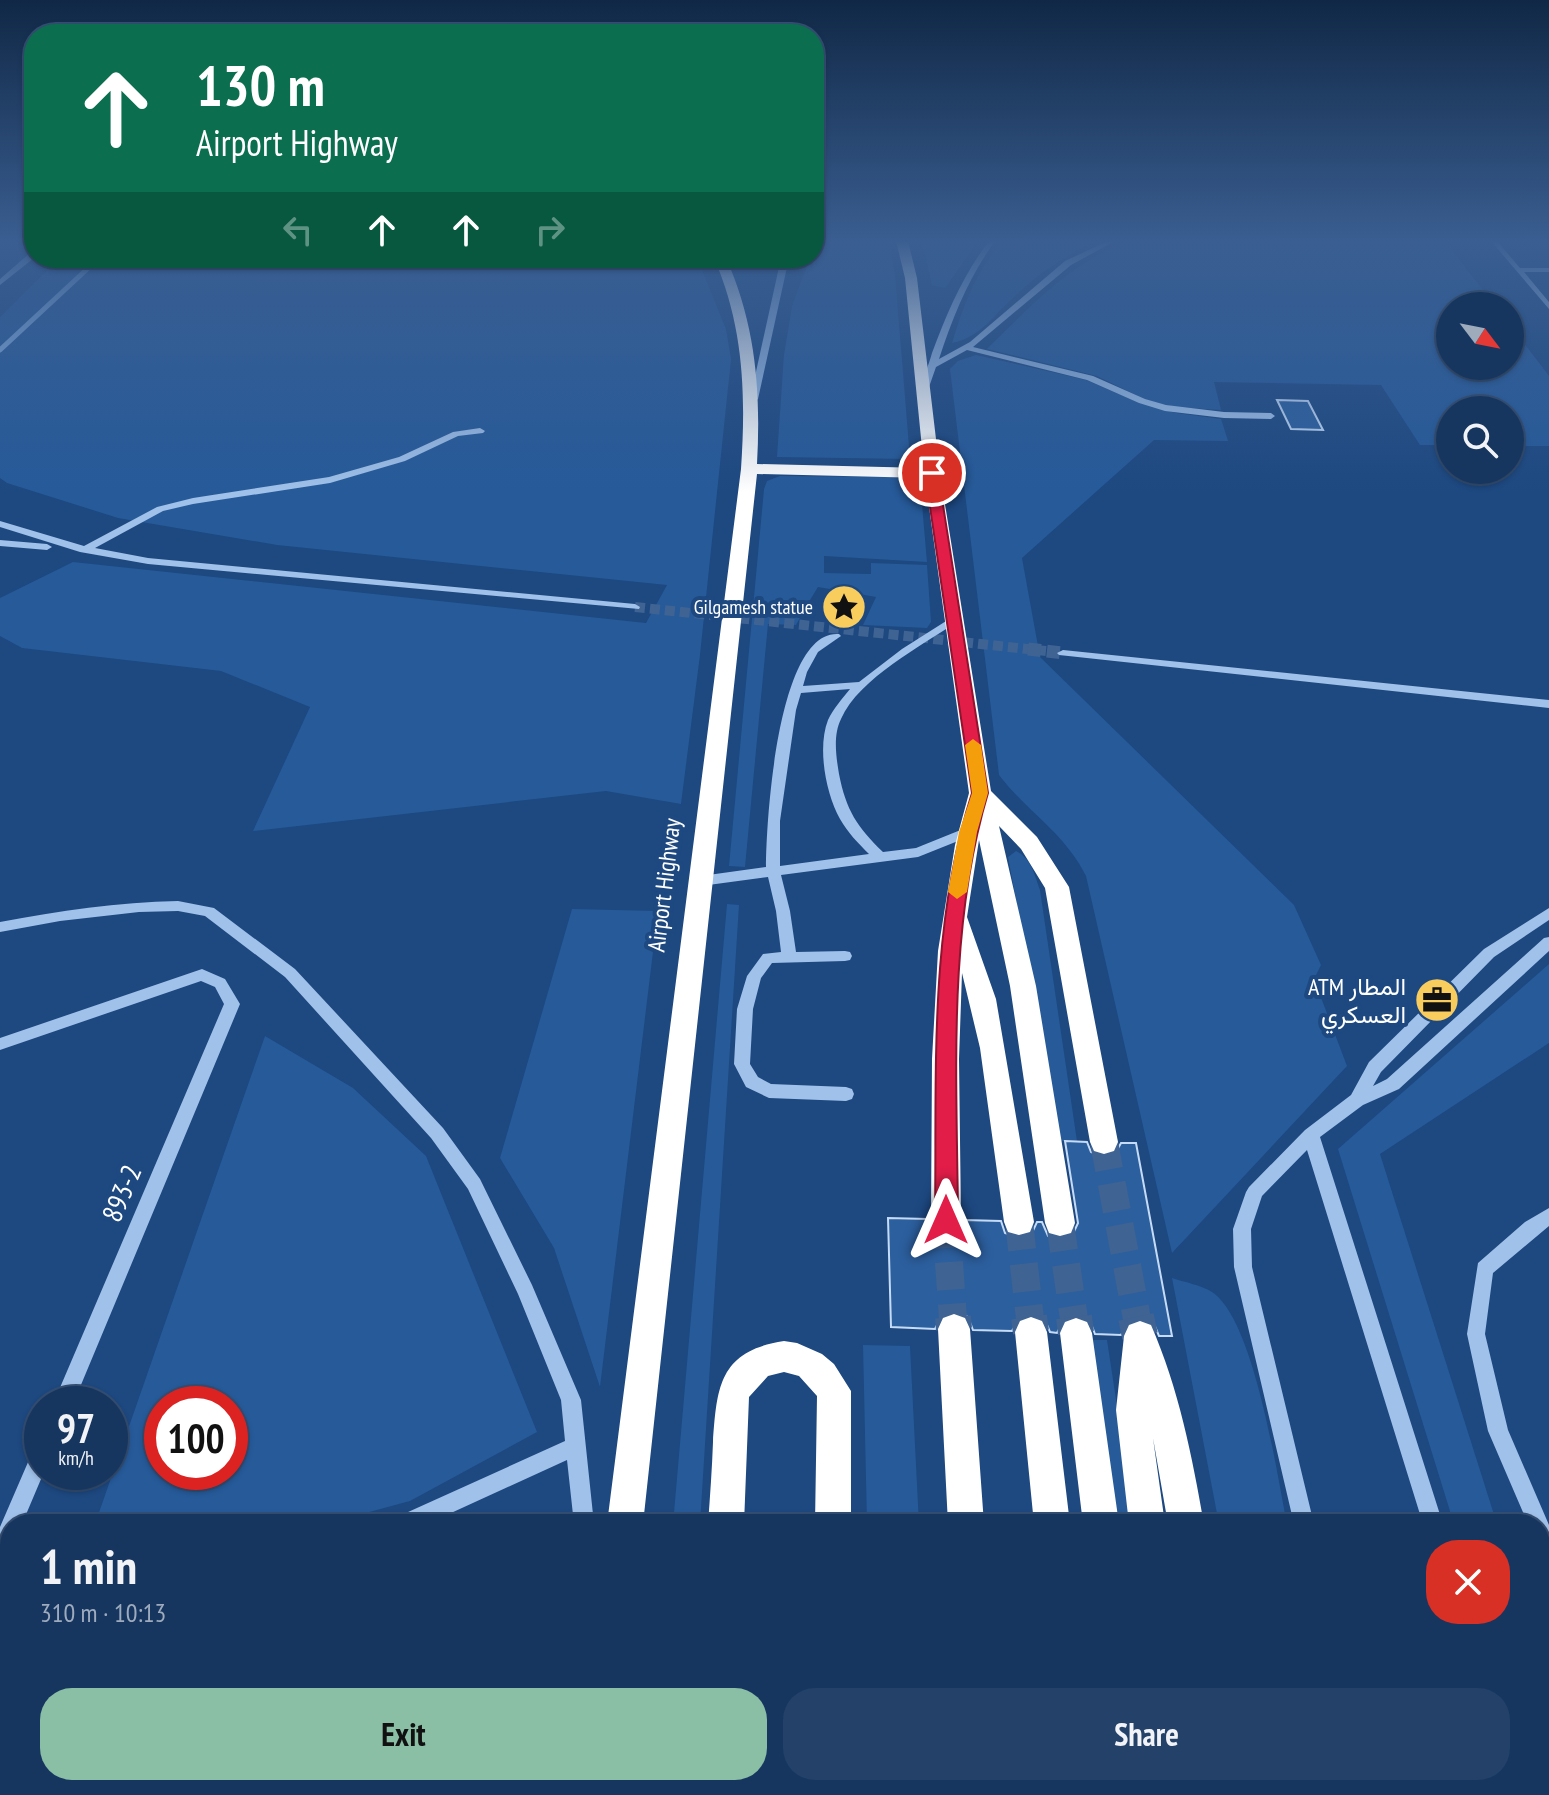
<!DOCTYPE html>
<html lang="en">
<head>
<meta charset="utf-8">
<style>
	:root { --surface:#163660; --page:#234169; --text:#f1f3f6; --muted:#9eabbd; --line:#355075; --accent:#8abfa5 }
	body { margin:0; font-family:"PT Sans Narrow",Vazirmatn,sans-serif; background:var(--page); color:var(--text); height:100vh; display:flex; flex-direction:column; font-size:30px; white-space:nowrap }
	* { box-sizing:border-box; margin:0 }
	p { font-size:26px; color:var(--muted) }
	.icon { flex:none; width:44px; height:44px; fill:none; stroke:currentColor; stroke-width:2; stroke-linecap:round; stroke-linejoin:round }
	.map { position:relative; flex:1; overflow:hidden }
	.sheet { position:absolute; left:0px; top:1514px; width:1550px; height:282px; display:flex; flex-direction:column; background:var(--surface); border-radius:32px 32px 0 0; box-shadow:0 2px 6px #0004,0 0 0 2px var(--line) }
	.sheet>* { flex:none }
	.banner { position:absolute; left:24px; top:24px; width:800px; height:244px; border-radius:32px; box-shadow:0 2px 6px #0004,0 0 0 2px var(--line); background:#0b6e4f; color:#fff; overflow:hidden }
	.needle { width:52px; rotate:122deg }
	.buttons { position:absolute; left:1436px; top:292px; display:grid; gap:16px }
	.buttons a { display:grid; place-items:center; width:88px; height:88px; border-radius:50%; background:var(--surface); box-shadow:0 2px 6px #0004,0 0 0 2px var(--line); font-size:40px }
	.speed { position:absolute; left:24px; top:1386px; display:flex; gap:16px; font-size:40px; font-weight:700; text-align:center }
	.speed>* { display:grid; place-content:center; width:104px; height:104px; border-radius:50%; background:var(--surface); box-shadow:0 2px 6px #0004,0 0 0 2px var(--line); line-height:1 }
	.speed small { font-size:20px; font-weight:400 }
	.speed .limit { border:12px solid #d22; background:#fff; color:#111 }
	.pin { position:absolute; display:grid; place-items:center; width:68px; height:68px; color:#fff; margin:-34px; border:4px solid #fff; border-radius:50%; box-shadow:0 2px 8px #0007 }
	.me { position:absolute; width:88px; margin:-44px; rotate:0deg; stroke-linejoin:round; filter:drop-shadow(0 0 6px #0008) }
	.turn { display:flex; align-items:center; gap:28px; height:168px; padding:0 40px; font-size:36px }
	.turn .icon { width:104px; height:104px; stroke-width:2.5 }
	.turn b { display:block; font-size:56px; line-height:68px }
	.lanes { display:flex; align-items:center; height:76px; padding:0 40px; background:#0003; justify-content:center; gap:40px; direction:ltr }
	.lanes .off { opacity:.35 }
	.round { display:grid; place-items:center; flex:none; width:84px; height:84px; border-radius:32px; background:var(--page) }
	.head { display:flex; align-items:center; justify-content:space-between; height:136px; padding:0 40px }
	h1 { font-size:48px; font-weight:800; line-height:60px }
	.primary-button { display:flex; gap:16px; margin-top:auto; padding:16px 40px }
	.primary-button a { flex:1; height:92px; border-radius:32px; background:var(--accent); color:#111; font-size:32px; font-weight:800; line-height:92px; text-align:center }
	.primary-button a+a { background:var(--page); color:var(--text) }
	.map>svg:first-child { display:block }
	.green { fill:#265a99; fill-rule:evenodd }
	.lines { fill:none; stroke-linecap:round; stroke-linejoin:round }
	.stream { stroke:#94bceb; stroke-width:5 }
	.building { fill:#2c5f9e; stroke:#c5dbf7; stroke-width:2 }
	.minor-tunnel-far1 { stroke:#3f6393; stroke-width:10; stroke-dasharray:10 5; stroke-linecap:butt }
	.minor-tunnel { stroke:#3f6393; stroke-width:13; stroke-dasharray:13 6; stroke-linecap:butt }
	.highway-tunnel-far1 { stroke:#3f6393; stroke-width:28; stroke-dasharray:28 14; stroke-linecap:butt }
	.highway-tunnel { stroke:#3f6393; stroke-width:36; stroke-dasharray:36 18; stroke-linecap:butt }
	.minor { fill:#a0c1e9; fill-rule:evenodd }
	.highway { fill:#fff; fill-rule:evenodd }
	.route { fill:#e11d48; stroke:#92132f; stroke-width:2 }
	.slow { fill:#f59e0b }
	.labels { text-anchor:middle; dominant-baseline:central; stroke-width:8; stroke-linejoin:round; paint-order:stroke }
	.far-poi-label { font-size:20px; fill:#fff; stroke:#1d4880; text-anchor:end }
	.street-label { font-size:24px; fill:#fff; stroke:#1d4880 }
	.poi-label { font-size:24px; fill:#fff; stroke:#1d4880; text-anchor:end }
	.near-street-label { font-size:28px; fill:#fff; stroke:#1d4880 }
</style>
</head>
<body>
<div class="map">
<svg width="1549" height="1795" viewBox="0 0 1549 1795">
	<rect width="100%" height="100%" fill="#1d4880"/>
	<path class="green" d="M818 241H889L895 275 910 459 777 457 784 355 792 306 810 258H814Z
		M922 241H978L945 288 932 285Z
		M1002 241H1097C1067 254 1039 273 1015 296 995 314 980 338 952 343 963 305 977 271 1002 241Z
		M1128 241H1445L1495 306H1450V366H1510V325L1549 376V446H1510V410H1450V445H1420L1381 385 1214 382 1221 410 1175 407 1148 401 1097 376 987 349C1030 306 1071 263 1128 241Z
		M60 258H697L726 329 731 359 700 655 681 804 606 791 253 831 310 707 221 671 22 648 0 636V598L73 562 646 623 667 585 277 545 118 518 7 483 0 478V317Z
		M976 355 1086 380 1140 403 1176 413 1221 419 1228 441 1154 440 1022 558 1040 657 1294 905 1321 965 1314 979 1347 1066 1172 1253 1086 876C1064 832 1028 813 999 775L950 369 958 361Z
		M780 476 912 477 920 481 927 562 824 556V573L871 574V563L927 565 931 622 927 628 863 625 876 597 818 587 807 605 784 602 779 613 801 616 796 625 768 624 745 867 729 866 764 489 767 481Z
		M1016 851C1031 858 1035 876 1040 890L1077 1141H1061L1008 857Z
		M727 904 739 905 700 1524H673Z
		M572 909 658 911 600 1387 554 1248 500 1158Z
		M1549 964V1043L1380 1154 1497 1524H1454L1338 1149Z
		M265 1036 353 1088 426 1156 537 1432 410 1501 325 1524H95ZM162 1404H230V1472H162Z
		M1172 1278C1184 1282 1201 1285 1212 1292 1254 1319 1277 1474 1287 1524H1219Z
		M1085 1340H1107L1135 1524H1111Z
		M863 1345 910 1346 919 1524H867Z
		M1540 1660 1549 1688V1795H1537L1535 1786H1540Z
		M10 1738V1786H541L539 1795H0V1764Z
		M1270 1786H1344L1346 1795H1272Z"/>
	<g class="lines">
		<path class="stream" d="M0 350 99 258"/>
	</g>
	<path class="building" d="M1277 400 1308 401 1323 430 1291 429Z
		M1065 1141 1087 1142 1091 1152 1103 1157 1115 1154 1121 1143H1136L1172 1336H1159L1154 1324 1141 1318 1128 1322 1121 1335 1095 1334 1090 1321 1077 1315 1064 1319 1057 1333 1050 1332 1045 1320 1032 1314 1019 1318 1012 1331 973 1330 968 1317 955 1311 942 1315 935 1329 891 1327 888 1218 928 1219 932 1230 945 1236 958 1232 964 1220 1001 1221 1005 1233 1018 1238 1031 1235 1037 1222H1042L1048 1236 1059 1239 1072 1236 1078 1223Z"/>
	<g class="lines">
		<path class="minor-tunnel-far1" d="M635 607 1046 651"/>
		<path class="minor-tunnel" d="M1028 649 1063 653"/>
		<path class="highway-tunnel-far1" d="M1104 1142 1137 1319
			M946 1220 953 1319
			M1019 1222 1030 1319
			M1060 1223 1074 1319"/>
		<path class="highway-tunnel" d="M953 1317 954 1329
			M1029 1317 1031 1332
			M1074 1317 1076 1333
			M1136 1317 1140 1336"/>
		<path class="minor" d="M989 241H995C969 277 953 316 939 359L970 342 1065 261 1108 241H1115L1071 265 973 347 1093 376 1145 399 1166 405 1224 412 1271 413 1275 416 1271 419 1224 418 1165 411 1139 403 1087 380 967 350 936 367 929 387 922 389C922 378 929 365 932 353 947 313 963 275 989 241Z
			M1491 241H1497L1520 268H1549V272H1524L1549 302V309Z
			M31 252H34V258L0 285V279Z
			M781 258H789L758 399 754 402 750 399Z
			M480 428 485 431 483 433 458 436 405 461 330 483 193 504 163 511 95 548 148 558 635 604 640 607 639 609 148 564 80 552 0 527V521L84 546 157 507 193 498 329 477 399 457 453 432Z
			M0 540 47 544 52 547 47 550 0 546Z
			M954 616 960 619 958 621C922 646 859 678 841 719 833 735 836 756 839 774 846 810 857 827 883 852L916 848 968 827 975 832 973 835 918 857 781 875 790 911 796 952 845 951 850 952 852 956 850 960 845 961 772 963 761 978 753 1009 750 1064 758 1077 771 1084 846 1087 852 1089 854 1094 852 1099 846 1101 769 1098 746 1087 734 1064 737 1009 747 976 763 954 781 952 776 911 768 877 701 886 694 881 701 876 766 867C766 824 777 629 839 634L841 636 818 652 807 672 803 686 859 682 902 649ZM850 689C842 699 833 709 828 720 817 748 826 794 840 819 848 833 858 843 869 854L780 866V821L796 710 801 693Z
			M1063 650 1549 700V708L1059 655 1057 653Z
			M178 901 214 908 295 969 443 1128 480 1179 532 1285 581 1400 594 1524H574L567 1460 427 1524H394L397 1517 565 1441 561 1400 518 1294 468 1189 431 1138 285 977 205 916 178 911 139 912 60 921 0 932V922C59 911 118 902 178 901Z
			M1549 908V920L1494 957 1381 1072 1373 1086 1387 1079 1544 938 1549 937V951L1399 1089 1363 1105 1320 1137 1443 1524H1423L1307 1150 1262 1196 1251 1229 1252 1267 1314 1524H1294L1234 1267 1233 1229 1246 1192 1249 1187 1305 1130 1351 1095 1369 1062 1484 949Z
			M202 969 225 979 240 1004 73 1404H53L224 1004 215 987 201 981 0 1050V1038Z
			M1549 1208V1226L1493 1273 1485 1334 1508 1430 1549 1525V1560L1542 1557 1540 1554V1524H1528L1488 1431 1467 1334 1478 1263 1525 1222Z
			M42 1443V1472H44L22 1524H10V1553L7 1559 0 1563V1527L35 1446Z
			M0 1584H10V1606H0Z
			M1025 1786H1056L1051 1795H1020Z
			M1356 1786H1380L1382 1795H1358Z
			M1503 1786H1527L1530 1795H1506Z"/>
		<path class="highway" d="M896 241H908L917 278 940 473 991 791 1037 837 1069 887 1118 1142 1114 1151 1104 1154 1094 1151 1090 1142 1045 888 1021 849 999 826 1036 986 1075 1223 1071 1233 1060 1236 1049 1233 1045 1223 1010 986 979 840 967 917 996 999 1034 1222 1030 1232 1019 1235 1008 1232 1004 1222 980 1048 962 973 959 1059 961 1220 957 1229 946 1233 935 1229 931 1220 932 1059 938 951 955 845 969 793 925 478 757 474 643 1524H607L741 469C746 395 744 327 714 258H726C756 325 761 392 757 464L924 468 905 278Z
			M954 1314 965 1318 970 1329 984 1524H948L938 1329 943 1318Z
			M1031 1317 1042 1321 1047 1332 1070 1524H1034L1015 1332 1020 1321Z
			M1076 1318 1087 1322 1092 1333 1119 1524H1083L1060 1333 1065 1322Z
			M1140 1321 1151 1325C1179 1389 1192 1456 1204 1524H1168L1153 1438 1165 1524H1129L1116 1410 1124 1336 1129 1325Z
			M784 1341 797 1343 822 1354 834 1364 851 1391V1524H815L817 1396 799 1376 784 1372 768 1376 749 1397 744 1524H708C710 1497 712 1469 713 1442 717 1387 719 1351 784 1341Z
			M577 1786H617L616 1795H576Z
			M690 1786H730V1795H690Z
			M810 1786H850L849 1795H809Z
			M963 1786H1003L1004 1795H964Z
			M1061 1786H1101L1102 1795H1062Z
			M1116 1786H1156L1157 1795H1117Z
			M1168 1786H1247L1249 1795H1170Z"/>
	</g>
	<linearGradient id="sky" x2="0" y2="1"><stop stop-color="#102846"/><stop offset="0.49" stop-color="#3a5e91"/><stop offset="1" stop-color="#3a5e91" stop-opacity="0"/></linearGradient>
	<rect width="1549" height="492" fill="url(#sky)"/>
	<path class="route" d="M932 469 938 473 988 793C947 930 957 1078 958 1220L954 1227 946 1230 938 1227 935 1220C937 1078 928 930 972 793L925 473Z"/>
	<path class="slow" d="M973 739 981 745 988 793 977 832 967 892 957 899 948 892 959 832 972 793 965 745Z"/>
	<defs>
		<g id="sight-disc" transform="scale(2.3)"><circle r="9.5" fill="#f9cc5e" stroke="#1d4880"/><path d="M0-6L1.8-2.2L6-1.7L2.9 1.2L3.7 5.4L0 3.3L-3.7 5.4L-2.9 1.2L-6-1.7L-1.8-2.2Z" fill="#111"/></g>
		<g id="office-disc" transform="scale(2.3)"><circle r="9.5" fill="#f9cc5e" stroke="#1d4880"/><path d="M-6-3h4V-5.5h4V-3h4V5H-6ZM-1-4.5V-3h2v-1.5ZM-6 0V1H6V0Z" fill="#111"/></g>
	</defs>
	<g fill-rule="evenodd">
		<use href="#sight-disc" x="844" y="607"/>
		<use href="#office-disc" x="1437" y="1000"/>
	</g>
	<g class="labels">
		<g class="far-poi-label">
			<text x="813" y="607">Gilgamesh statue</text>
		</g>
		<g class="street-label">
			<text transform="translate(664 885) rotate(-83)">Airport Highway</text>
		</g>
		<g class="poi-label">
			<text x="1406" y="986">ATM المطار<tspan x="1406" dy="28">العسكري</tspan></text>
		</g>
		<g class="near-street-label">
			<text transform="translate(121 1193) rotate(-67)">893-2</text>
		</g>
	</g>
</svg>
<div class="buttons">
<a><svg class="needle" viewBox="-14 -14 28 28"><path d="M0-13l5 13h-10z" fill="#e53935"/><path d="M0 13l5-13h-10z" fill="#9eabbd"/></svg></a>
<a><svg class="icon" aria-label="search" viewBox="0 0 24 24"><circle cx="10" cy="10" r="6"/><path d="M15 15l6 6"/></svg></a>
</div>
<div class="speed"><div>97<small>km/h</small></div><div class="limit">100</div></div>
<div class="pin" style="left:932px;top:473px;background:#d93025"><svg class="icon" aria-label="arrive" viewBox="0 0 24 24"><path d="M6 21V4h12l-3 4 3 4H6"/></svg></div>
<svg class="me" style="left:946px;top:1220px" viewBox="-20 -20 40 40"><path d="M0-17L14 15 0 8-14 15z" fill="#e11d48" stroke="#fff" stroke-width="4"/></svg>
<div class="banner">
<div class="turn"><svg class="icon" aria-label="ahead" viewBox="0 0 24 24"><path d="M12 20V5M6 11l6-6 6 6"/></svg><div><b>130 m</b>Airport Highway</div></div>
<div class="lanes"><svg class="icon off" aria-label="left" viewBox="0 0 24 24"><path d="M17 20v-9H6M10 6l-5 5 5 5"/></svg><svg class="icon" aria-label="ahead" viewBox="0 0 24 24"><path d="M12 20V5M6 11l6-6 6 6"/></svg><svg class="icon" aria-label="ahead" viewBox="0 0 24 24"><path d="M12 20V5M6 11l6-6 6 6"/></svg><svg class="icon off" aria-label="right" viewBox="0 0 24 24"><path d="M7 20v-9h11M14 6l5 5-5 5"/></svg></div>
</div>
<section class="sheet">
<div class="head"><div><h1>1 min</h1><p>310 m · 10:13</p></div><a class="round" style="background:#d93025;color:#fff"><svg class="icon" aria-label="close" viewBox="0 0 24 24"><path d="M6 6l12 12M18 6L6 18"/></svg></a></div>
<div class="primary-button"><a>Exit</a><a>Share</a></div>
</section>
</div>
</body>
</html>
